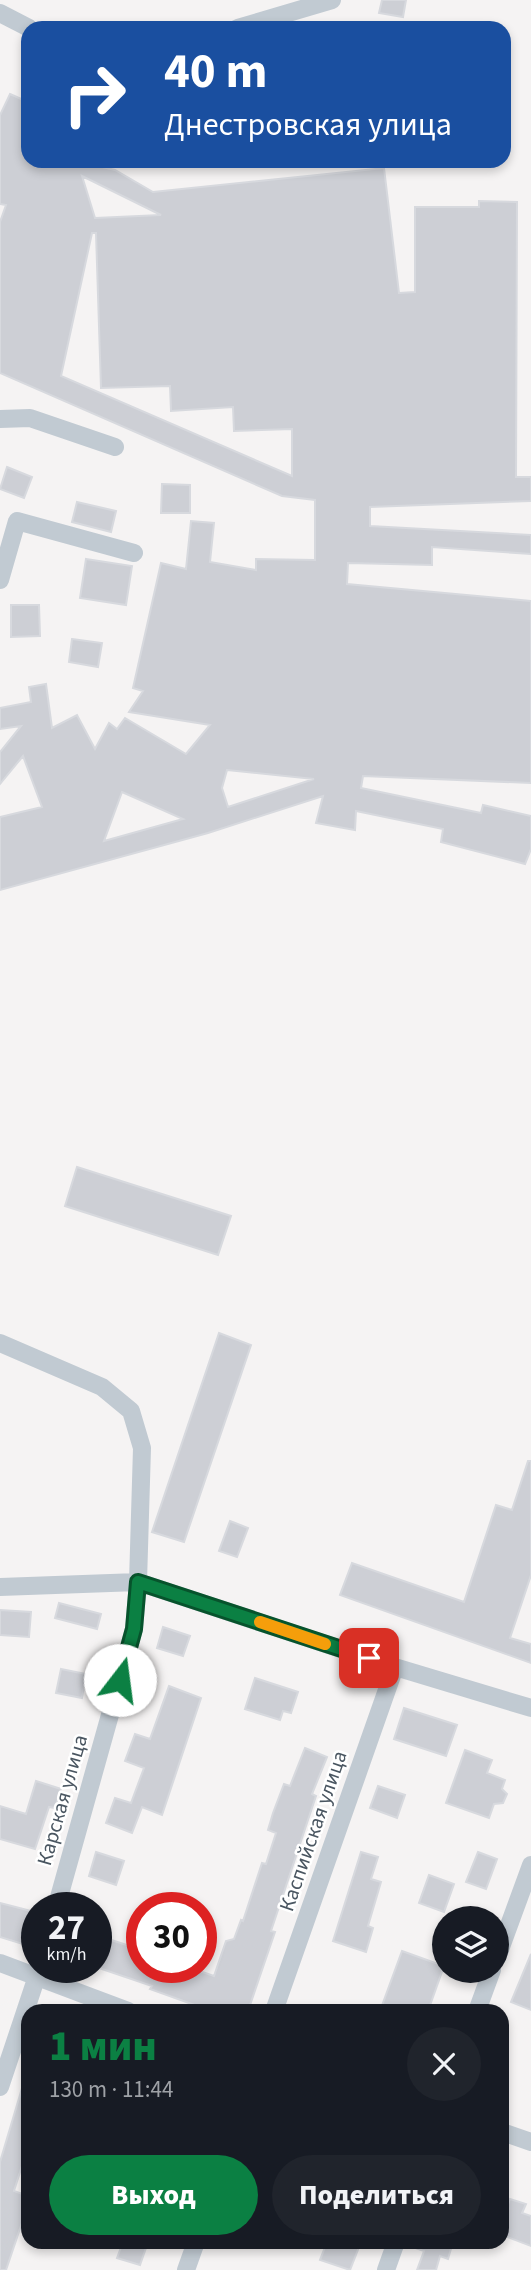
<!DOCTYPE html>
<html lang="ru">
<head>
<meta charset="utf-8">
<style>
	:root { --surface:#171b24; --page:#20242c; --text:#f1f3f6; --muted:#9ea1a6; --accent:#0b8043 }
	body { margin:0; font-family:"Source Sans 3",sans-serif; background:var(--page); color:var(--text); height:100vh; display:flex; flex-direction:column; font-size:26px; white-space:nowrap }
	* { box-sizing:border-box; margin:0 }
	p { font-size:23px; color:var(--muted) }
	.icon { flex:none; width:38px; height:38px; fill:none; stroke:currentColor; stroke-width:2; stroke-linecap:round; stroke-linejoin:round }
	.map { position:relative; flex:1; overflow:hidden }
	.sheet { position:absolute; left:21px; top:2004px; width:488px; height:245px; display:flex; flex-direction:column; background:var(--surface); border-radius:21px; box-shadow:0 4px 10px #0003 }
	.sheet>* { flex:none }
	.hud { position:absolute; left:21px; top:21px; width:490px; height:147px; border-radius:21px; box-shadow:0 4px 10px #0003; background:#1a4fa0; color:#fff; overflow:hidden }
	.tools { position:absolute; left:432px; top:1906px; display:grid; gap:14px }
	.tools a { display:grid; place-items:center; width:77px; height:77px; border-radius:50%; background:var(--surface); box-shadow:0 4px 10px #0003; font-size:35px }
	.speed { position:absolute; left:21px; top:1892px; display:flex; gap:14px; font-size:35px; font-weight:700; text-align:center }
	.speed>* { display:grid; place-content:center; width:91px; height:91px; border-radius:50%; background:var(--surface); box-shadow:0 4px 10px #0003; line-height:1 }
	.speed small { font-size:18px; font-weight:400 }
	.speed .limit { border:10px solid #d22; background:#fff; color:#111 }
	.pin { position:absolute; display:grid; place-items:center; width:60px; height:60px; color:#fff; margin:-30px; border-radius:14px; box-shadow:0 4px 10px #0006 }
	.me { position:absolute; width:77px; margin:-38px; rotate:15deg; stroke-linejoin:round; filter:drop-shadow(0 0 5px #0008) }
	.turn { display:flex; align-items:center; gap:24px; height:147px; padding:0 28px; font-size:32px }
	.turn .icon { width:91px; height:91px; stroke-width:2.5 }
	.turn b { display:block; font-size:49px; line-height:60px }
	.round { display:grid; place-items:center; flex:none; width:74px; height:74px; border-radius:37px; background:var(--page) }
	.summary { display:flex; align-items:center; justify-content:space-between; height:119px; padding:0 28px }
	h1 { font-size:42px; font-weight:800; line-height:52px; color:var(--accent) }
	.cta { display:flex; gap:14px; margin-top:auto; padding:14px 28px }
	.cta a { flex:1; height:80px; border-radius:42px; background:var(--accent); color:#fff; font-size:28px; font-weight:800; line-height:80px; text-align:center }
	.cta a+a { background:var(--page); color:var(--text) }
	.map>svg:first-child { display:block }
	.building { fill:#cdcfd5; stroke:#d7d9de; stroke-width:2; fill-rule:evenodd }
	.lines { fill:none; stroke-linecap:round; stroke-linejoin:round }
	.street { stroke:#c1cad2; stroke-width:18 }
	.route-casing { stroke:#07532c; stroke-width:18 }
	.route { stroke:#0b8043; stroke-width:12 }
	.slow { stroke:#f59e0b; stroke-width:12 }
	.labels { text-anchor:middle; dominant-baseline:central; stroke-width:5; stroke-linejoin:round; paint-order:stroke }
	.street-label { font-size:21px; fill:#4a5661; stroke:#fff }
</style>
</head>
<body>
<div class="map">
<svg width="531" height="2270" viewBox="0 0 531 2270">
	<rect width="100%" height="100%" fill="#f5f3f3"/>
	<path class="building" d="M382 0H406L403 17 379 13Z
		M10 94 28 102V161H96L94 165 115 170 153 192 384 168 399 293 415 292V207H479V201L517 202 516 477H531V501L370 507V526L531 535V554L432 547V565L348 563 347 584 531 601V783L363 776 361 788 481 813 483 805 531 816V849L525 864 441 842 443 829 356 811 355 830 316 823 323 796 208 833 0 890V817L42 807 23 756 0 784V752L21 726 0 729V708L31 702 29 687 46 684 52 728 77 715 95 749 109 723 117 729 125 718 186 754 210 725 129 712 143 691 133 688 161 563 186 569 191 521 214 523 210 562 256 570V559L315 560V500L282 496 0 373V222L6 205 0 204V115ZM82 176 161 215 95 218ZM92 233H96L101 388 170 386 171 411 233 407 234 431 292 429V476L61 376ZM227 770 314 779 228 807 222 788ZM122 792 183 819 104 841Z
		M7 467 32 477 24 498 0 489Z
		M162 484 190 485V513H161Z
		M77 502 116 511 111 532 72 522Z
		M86 559 132 566 126 605 80 598Z
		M11 605H39L40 636 11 637Z
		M72 639 102 643 98 667 69 662Z
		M77 1167 231 1216 218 1255 65 1206Z
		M219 1333 251 1345 184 1542 152 1532Z
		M528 1461H531V1575L510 1638 531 1644V1663L340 1595 352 1563 464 1602 496 1505 512 1510Z
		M230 1521 248 1528 237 1557 219 1551Z
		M59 1603 101 1614 97 1629 55 1618Z
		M0 1610 31 1612 29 1637 0 1635Z
		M163 1627 190 1636 183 1656 157 1648Z
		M61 1669 86 1674 82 1698 56 1693Z
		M255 1678 298 1692 291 1713 283 1711 280 1720 245 1709Z
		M169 1686 201 1698 162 1815 142 1807 132 1833 106 1823 115 1798 131 1803 144 1768 125 1761 135 1734 150 1739Z
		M404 1708 457 1725 446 1756 394 1739Z
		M305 1748 327 1757 312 1794 316 1796 271 1931 275 1932 248 2011H211L150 1989 152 1986 96 1967V1935L142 1950V1967H188L214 1976 226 1941 234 1939 241 1920 243 1921 262 1863 266 1864 276 1833 268 1830 273 1813 284 1784 290 1786Z
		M465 1750 492 1760 487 1773 505 1780 502 1789 507 1794 503 1803 494 1804 489 1818 446 1803Z
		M36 1781 61 1789 55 1808 49 1807 35 1849 0 1839V1806L26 1814Z
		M378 1786 405 1795 397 1818 370 1808Z
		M96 1852 124 1861 116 1885 89 1876Z
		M361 1852 378 1857 371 1879 381 1882 368 1926 373 1928 366 1952 333 1941Z
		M478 1852 497 1859 486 1889 466 1882Z
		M429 1875 454 1884 444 1912 419 1903Z
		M0 1903 35 1912 26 1945 0 1937Z
		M402 1951 444 1966 428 2011H380Z
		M531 1954V2010L511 2002Z
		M25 2078H28V2147L14 2191 28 2196V2205L6 2270H0V2162Z
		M510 2199 526 2204 522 2213 531 2216V2246L502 2235V2220Z
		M123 2242 147 2245 140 2265 117 2258Z
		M327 2242H361L350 2270 320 2260Z
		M407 2242H453L448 2259 440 2256 436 2270H417L424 2251 407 2245Z"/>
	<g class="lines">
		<path class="street" d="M0 13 29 28
			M238 28 332 0
			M0 419 30 418 115 447
			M0 580 17 521 134 553
			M0 1343 102 1387 131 1411 142 1448 138 1582 395 1667 531 1708
			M0 1587 138 1582 134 1629 56 1908
			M497 1958 531 1865
			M0 1963 128 2011
			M274 2011 395 1667
			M477 2011 492 1970
			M0 2087 40 1967
			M502 2132 531 2142
			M186 2270 196 2242
			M386 2270 396 2242"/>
	</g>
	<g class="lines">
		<g class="route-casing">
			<path id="route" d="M120 1680 134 1629 138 1582 369 1658"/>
		</g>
		<use href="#route" class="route"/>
		<path class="slow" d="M260 1622 325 1644"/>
	</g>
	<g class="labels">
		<g class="street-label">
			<text transform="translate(62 1800) rotate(-74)">Карская улица</text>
			<text transform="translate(313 1831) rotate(-71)">Каспийская улица</text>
		</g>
	</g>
</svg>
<div class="tools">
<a><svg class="icon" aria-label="layers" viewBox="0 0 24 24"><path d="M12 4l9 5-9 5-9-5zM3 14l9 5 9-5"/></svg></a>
</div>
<div class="speed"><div>27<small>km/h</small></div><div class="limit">30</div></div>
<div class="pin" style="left:369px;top:1658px;background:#d93025"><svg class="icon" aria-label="arrive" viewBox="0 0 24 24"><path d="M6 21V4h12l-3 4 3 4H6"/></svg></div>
<svg class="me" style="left:120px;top:1680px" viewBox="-20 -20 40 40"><circle r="19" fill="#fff"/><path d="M0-13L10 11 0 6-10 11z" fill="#0b8043"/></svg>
<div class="hud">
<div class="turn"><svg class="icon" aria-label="right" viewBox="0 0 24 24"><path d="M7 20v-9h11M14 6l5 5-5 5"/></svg><div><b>40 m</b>Днестровская улица</div></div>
</div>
<section class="sheet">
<div class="summary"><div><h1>1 мин</h1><p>130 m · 11:44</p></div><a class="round"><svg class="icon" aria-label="close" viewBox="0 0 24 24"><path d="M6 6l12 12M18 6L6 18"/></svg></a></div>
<div class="cta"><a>Выход</a><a>Поделиться</a></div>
</section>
</div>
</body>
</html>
